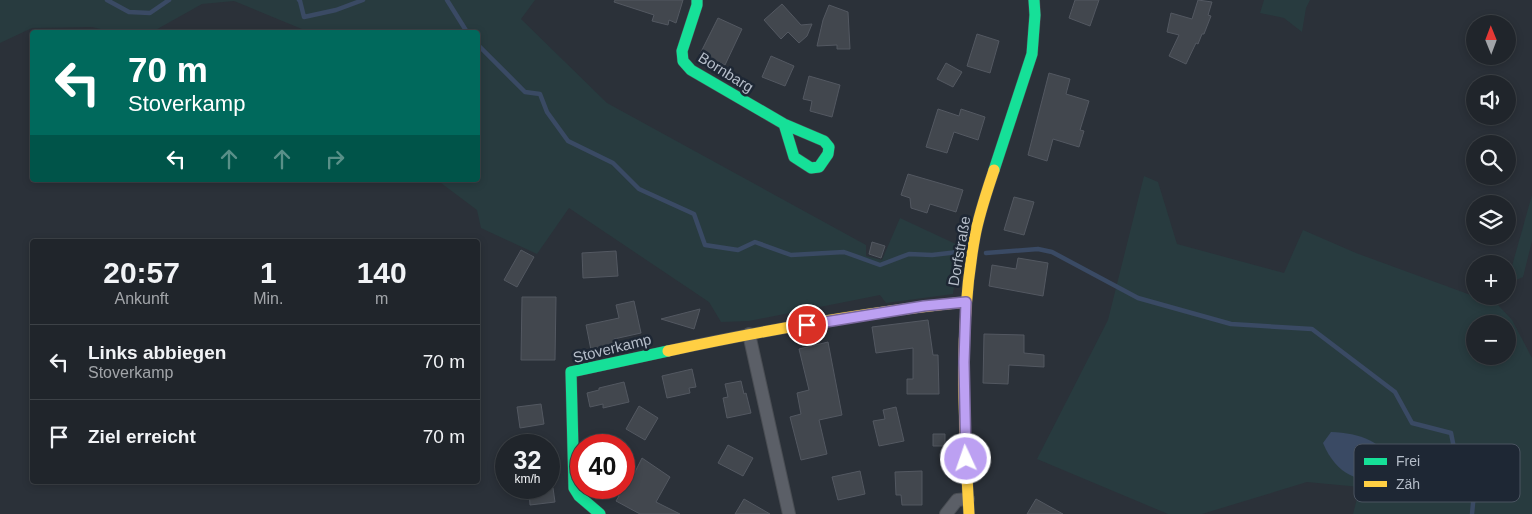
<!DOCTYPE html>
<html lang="de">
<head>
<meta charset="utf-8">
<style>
	:root { --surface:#20252b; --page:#2d3137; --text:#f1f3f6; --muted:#a2a5a9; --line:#3d4247 }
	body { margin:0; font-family:Helvetica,sans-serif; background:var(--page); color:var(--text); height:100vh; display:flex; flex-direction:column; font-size:19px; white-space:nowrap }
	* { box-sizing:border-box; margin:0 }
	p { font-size:16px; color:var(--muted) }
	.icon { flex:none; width:28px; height:28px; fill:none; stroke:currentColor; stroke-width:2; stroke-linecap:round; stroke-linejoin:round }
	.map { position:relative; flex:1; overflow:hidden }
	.panel { position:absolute; left:30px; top:239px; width:450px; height:245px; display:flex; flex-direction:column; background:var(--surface); border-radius:5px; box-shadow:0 2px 8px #0003,0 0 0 1px var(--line) }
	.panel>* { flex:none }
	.banner { position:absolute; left:30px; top:30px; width:450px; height:152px; border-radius:5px; box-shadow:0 2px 8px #0003,0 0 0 1px var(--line); background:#00695c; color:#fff; overflow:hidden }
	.needle { width:32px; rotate:359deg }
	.controls { position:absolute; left:1466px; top:15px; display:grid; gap:10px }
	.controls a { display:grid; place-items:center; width:50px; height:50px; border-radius:50%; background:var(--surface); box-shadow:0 2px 8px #0003,0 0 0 1px var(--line); font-size:25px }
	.speed { position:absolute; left:495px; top:434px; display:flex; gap:10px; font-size:25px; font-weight:700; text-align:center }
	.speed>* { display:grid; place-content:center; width:65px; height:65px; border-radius:50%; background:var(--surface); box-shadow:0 2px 8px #0003,0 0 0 1px var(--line); line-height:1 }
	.speed small { font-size:12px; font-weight:400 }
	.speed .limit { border:8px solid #d22; background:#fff; color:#111 }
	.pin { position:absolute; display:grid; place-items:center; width:42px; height:42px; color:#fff; margin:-21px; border:2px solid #fff; border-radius:50%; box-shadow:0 1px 5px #0007 }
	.me { position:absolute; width:55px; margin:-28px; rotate:357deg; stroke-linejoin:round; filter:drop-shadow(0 0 4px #0008) }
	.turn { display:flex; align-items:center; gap:18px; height:105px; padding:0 15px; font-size:22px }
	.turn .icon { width:65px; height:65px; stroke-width:2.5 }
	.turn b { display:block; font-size:35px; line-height:42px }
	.lanes { display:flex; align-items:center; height:48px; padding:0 15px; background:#0003; justify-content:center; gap:25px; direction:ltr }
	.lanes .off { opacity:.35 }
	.eta { display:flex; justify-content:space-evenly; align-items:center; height:85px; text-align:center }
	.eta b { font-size:30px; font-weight:800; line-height:35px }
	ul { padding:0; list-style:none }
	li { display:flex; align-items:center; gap:15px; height:75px; padding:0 15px; border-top:1px solid var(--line) }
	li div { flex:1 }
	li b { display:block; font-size:19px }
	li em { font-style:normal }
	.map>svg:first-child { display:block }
	.green { fill:#283b3f; fill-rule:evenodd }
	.water { fill:#3a4a64 }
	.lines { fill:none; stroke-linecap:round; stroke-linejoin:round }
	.stream { stroke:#3a4a64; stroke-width:4.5 }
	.building { fill:#42474e; stroke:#535861 }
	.street-casing { stroke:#494d53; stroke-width:14 }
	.fast-casing { stroke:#494d53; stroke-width:12 }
	.slow-casing { stroke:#494d53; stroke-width:12 }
	.street { stroke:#5b5f67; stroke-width:12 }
	.fast { stroke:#16e098; stroke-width:11 }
	.slow { stroke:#ffcf43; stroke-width:11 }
	.route-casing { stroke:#7a689d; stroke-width:12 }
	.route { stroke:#bca0f2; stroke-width:9 }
	.labels { text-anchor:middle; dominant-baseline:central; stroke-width:5; stroke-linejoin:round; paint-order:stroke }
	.street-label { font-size:15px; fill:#b5bdc9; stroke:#1e2734 }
	.key { fill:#1e2734; stroke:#4b5461; stroke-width:1 }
	.key-label { font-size:14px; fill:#b5bdc9 }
</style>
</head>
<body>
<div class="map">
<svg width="1532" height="514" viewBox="0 0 1532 514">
	<rect width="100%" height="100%" fill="#2b3139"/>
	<path class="green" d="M0 0H535L521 19 607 103 866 245V256L882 260 900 218 960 246 953 294 886 303 880 295 749 321 721 322 709 302 569 208 537 254 481 228 477 210 437 180H478V32H309L234 1 202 4 152 32H113L92 27 32 28 0 43Z
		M1264 0H1310L1306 8 1302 32 1284 18 1260 13Z
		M1144 176 1158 182 1177 244 1284 273 1303 230 1356 253 1498 305 1512 320 1532 358V514H1353L1360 487 1307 482 1202 514H1168L1037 459 1108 320ZM1475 324H1508V356H1475Z
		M1532 195V241L1523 277 1516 280 1512 279 1510 273Z"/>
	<path class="water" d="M1331 432C1360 433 1384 441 1397 470L1393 483C1358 482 1337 476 1323 443Z"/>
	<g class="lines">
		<path class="stream" d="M107 0 129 12 150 13 169 0
			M299 0 300 1 304 17 336 10 363 0
			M447 0 467 32
			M478 45 525 92 540 94 547 112 568 141 613 163 639 189 694 214 705 245 738 250 755 242 791 255 844 252 880 265 909 254 932 255 958 252
			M986 253 1038 249 1052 252 1138 298 1231 324 1312 329 1395 392 1412 423 1451 433 1460 478 1474 493 1472 514"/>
	</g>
	<path class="building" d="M615 0H683L676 23 669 20 668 25 652 21 654 15 614 2Z
		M1075 0H1099L1090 26 1069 18Z
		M1198 0 1212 2 1208 15 1211 16 1204 34H1202L1198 44 1196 43 1186 64 1169 56 1179 35 1167 32 1171 13 1192 19Z
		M782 4 801 25 812 24 807 36 799 43 788 32 781 39 764 20Z
		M829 5 848 12 850 49H837V45L817 46 823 20Z
		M718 18 742 29 725 65 700 54Z
		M977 34 999 41 990 73 967 66Z
		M771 56 794 66 785 86 762 77Z
		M946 63 962 72 953 87 937 79Z
		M1049 73 1070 79 1066 94 1089 101 1080 130 1084 131 1079 147 1053 139 1047 161 1028 155Z
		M809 76 840 85 832 117 810 111 812 101 803 99Z
		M938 109 959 116 961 109 985 117 978 140 954 132 947 153 926 147Z
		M908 174 963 190 956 212 930 204 927 213 911 208 910 198 901 195Z
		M1014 197 1034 202 1024 235 1004 230Z
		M872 242 885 246 881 258 869 254Z
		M521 250 534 257 517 287 504 280Z
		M616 251 618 276 583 278 582 253Z
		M1018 258 1048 263 1043 296 989 286 992 265 1016 269Z
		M522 297H556L555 360H521Z
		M634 301 641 333 614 339 615 345 591 350 586 325 619 318 616 305Z
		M700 309 694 329 661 319Z
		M928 320 933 355H938L939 394H907V379H913V348L876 353 872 327Z
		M984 334 1024 335V353L1044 355V367L1009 365 1008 384 983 383Z
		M828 342 842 415 819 420 827 454 801 460 790 417 801 414 797 393 809 390 799 349Z
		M692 369 696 387 689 388 690 393 667 398 662 376Z
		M741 381 744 394 746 393 751 413 727 418 723 398 728 397 725 384Z
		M624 382 629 402 603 408V404L590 407 587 393 599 390V388Z
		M541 404 544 424 520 428 517 407Z
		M639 406 658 418 645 440 626 429Z
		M896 407 904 441 879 446 873 421 885 419 883 410Z
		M933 434H945V446H933Z
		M728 445 753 458 743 476 718 463Z
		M642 458 670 477 656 502 680 514H640L616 501 619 496 604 488H624V468L634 474Z
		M860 471 865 494 838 500 832 477Z
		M922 471V505H902L901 495H896L895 472Z
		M529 488H553L555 502 530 505Z
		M744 499 770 514H735Z
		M1036 499 1063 514H1027Z"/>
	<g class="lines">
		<g class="street-casing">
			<path id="street" d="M749 334 789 514
				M946 514 957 500 968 499"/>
		</g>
		<g class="fast-casing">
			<path id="fast" d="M697 0V5L682 51 683 61 691 70 784 124 824 141 829 147 828 154 819 167 811 168 794 157 784 124
				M994 170 1032 54 1035 15 1034 0
				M600 514 579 496 574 488 571 372 668 351"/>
		</g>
		<g class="slow-casing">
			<path id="slow" d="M668 351C766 330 866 312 966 302
				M969 514C964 422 958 328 975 236 979 214 987 191 994 170"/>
		</g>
		<use href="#street" class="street"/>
		<use href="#fast" class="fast"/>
		<use href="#slow" class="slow"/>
	</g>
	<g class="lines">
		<g class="route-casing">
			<path id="route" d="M807 325 924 306 966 302 964 362 966 459"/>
		</g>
		<use href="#route" class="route"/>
	</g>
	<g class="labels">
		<g class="street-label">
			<text transform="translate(726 72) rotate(32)">Bornbarg</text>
			<text transform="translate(959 251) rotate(-80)">Dorfstraße</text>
			<text transform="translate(612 348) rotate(-14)">Stoverkamp</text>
		</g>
	</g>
	<rect x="1354" y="444" width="166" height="58" rx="8" class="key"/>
	<rect x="1364" y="458" width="23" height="7" fill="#16e098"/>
	<rect x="1364" y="481" width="23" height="6" fill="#ffcf43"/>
	<g class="key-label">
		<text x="1396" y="466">Frei</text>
		<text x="1396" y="489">Zäh</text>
	</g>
</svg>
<div class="controls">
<a><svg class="needle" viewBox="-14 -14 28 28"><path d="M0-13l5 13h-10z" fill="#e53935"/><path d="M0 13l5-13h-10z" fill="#a2a5a9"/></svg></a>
<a><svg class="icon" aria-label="sound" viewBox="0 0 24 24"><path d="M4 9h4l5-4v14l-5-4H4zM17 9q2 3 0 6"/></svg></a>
<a><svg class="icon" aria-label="search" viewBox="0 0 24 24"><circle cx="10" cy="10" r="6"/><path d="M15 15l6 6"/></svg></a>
<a><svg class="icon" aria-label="layers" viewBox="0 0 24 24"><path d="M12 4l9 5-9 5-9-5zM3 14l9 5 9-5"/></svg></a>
<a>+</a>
<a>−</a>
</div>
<div class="speed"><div>32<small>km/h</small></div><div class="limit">40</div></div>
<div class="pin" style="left:807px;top:325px;background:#d93025"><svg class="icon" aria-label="arrive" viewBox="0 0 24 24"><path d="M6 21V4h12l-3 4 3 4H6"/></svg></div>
<svg class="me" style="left:966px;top:459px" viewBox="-20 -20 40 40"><circle r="17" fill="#bca0f2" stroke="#fff" stroke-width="3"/><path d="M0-11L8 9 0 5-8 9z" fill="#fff"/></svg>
<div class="banner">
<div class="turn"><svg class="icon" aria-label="left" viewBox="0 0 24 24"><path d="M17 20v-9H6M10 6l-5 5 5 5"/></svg><div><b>70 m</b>Stoverkamp</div></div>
<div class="lanes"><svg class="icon" aria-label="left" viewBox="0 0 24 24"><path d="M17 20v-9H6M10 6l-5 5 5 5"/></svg><svg class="icon off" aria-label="ahead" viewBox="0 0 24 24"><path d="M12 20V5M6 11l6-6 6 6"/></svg><svg class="icon off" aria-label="ahead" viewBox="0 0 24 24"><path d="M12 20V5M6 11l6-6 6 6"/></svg><svg class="icon off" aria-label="right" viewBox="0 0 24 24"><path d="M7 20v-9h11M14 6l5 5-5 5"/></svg></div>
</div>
<section class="panel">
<div class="eta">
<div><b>20:57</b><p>Ankunft</p></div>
<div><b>1</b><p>Min.</p></div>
<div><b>140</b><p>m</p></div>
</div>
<ul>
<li><svg class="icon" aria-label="left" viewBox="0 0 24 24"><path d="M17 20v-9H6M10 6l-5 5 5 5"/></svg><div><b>Links abbiegen</b><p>Stoverkamp</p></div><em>70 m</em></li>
<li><svg class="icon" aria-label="arrive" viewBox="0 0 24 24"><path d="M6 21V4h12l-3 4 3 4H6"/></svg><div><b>Ziel erreicht</b></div><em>70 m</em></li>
</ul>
</section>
</div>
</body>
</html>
